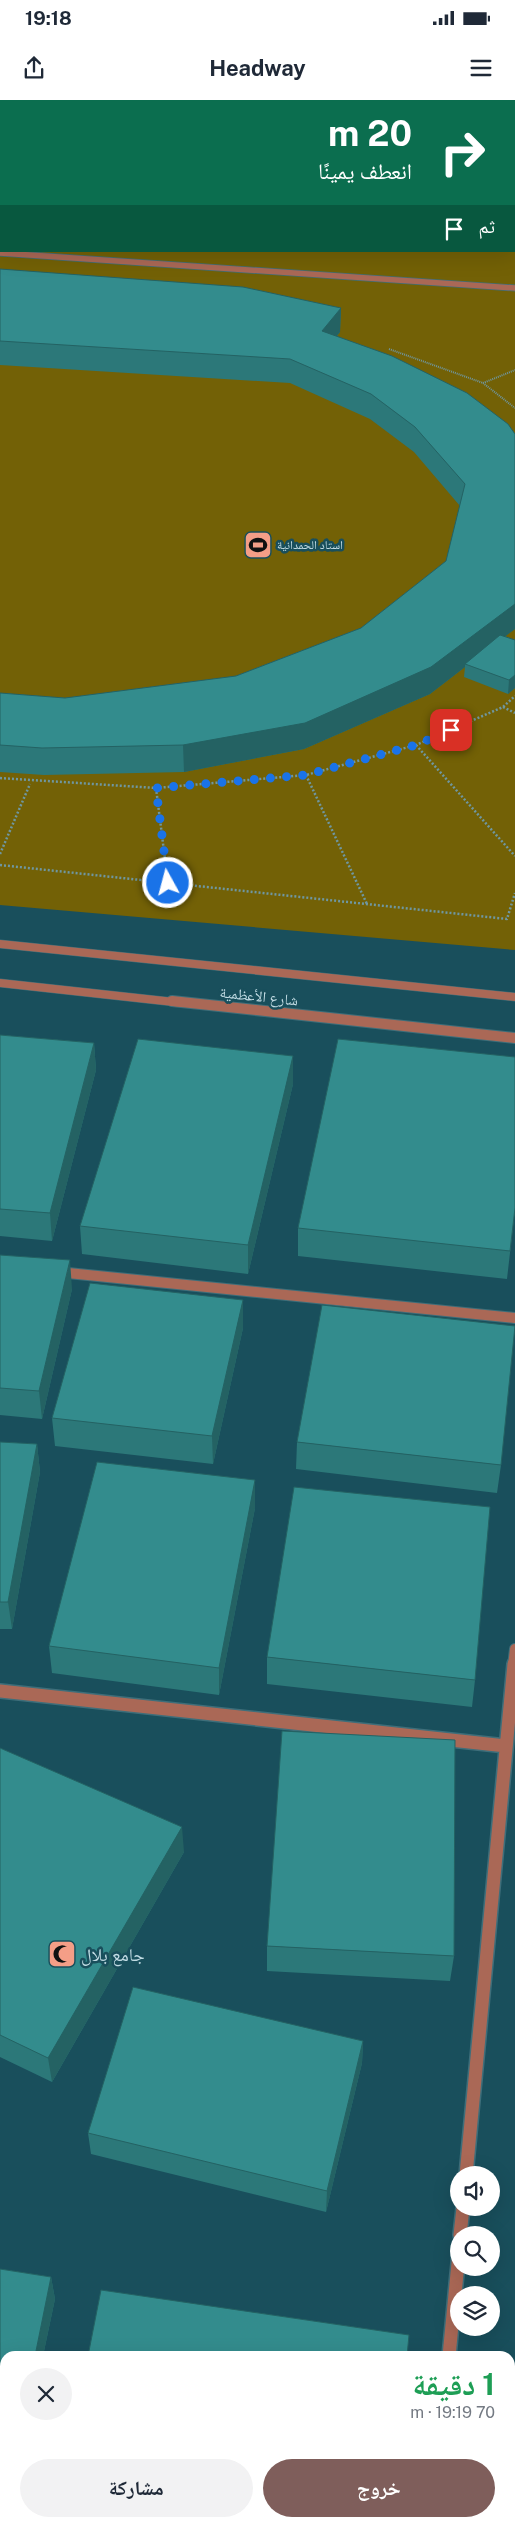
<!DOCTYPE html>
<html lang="ar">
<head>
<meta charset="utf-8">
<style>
	:root { --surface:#fff; --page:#f2f2f3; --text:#1f2937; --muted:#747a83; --accent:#7f5e5b }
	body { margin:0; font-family:"Public Sans","Noto Naskh Arabic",sans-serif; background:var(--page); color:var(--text); direction:rtl; height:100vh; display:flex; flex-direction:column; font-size:19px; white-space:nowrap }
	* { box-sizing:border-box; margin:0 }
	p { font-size:16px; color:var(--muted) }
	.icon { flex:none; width:28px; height:28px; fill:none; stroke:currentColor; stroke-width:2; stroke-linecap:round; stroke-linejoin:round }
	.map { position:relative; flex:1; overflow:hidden; direction:ltr }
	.side { position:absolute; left:0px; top:2251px; width:515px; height:176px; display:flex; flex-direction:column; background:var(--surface); border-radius:15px 15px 0 0; box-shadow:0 5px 20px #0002; direction:rtl }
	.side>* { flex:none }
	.hud { position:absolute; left:0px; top:0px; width:515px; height:152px; box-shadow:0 5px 20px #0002; direction:rtl; background:#0b6e4f; color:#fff; overflow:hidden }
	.tools { position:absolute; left:450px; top:2066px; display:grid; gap:10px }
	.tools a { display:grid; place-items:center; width:50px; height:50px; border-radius:50%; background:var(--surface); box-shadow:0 5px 20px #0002; font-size:25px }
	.pin { position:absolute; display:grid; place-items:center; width:42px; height:42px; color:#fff; margin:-21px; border-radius:10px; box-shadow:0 2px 8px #0006 }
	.me { position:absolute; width:55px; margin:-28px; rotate:353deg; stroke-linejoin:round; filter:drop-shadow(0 0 4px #0008) }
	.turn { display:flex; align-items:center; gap:18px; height:105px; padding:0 20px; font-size:22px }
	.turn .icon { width:65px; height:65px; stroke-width:2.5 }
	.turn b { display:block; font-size:35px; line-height:42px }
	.then { display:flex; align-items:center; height:48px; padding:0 20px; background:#0003; gap:10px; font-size:19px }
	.round { display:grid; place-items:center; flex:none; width:52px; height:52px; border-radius:26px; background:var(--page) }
	.summary { display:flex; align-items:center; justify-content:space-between; height:85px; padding:0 20px }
	h1 { font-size:30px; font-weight:700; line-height:38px; color:#1e9e55 }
	.primary-button { display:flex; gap:10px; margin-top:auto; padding:10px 20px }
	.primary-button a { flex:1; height:58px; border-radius:30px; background:var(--accent); color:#fff; font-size:20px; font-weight:700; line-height:58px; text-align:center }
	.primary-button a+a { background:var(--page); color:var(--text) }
	.status { display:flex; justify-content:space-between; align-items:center; height:35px; padding:0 25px; background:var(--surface); direction:ltr }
	.status svg { height:14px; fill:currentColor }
	header { display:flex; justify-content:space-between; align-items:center; height:65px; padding:0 20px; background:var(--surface); font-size:22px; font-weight:700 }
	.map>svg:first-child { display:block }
	.green { fill:#736106; fill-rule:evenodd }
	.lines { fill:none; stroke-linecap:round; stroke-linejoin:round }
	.service-casing { stroke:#3e6e7a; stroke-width:7 }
	.minor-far1-casing { stroke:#3e6e7a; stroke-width:12 }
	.minor-casing { stroke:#3e6e7a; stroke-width:16 }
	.tertiary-far1-casing { stroke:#3e6e7a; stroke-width:9 }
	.tertiary-casing { stroke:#3e6e7a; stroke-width:12 }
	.path-far1 { stroke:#6f97a1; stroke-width:2; stroke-dasharray:1 1; stroke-linecap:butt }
	.path { stroke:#6f97a1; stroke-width:2.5; stroke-dasharray:2 2; stroke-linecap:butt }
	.service { stroke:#aa6856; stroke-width:5.5 }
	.minor-far1 { stroke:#aa6856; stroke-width:10 }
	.minor { stroke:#aa6856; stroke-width:13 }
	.tertiary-far1 { stroke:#aa6856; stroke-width:8 }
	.tertiary { stroke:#aa6856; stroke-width:10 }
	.wall { fill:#2c7879 }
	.shaded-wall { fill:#246263 }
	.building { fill:#338c8d; stroke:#246263 }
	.route { stroke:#1a73e8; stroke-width:9; stroke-dasharray:0 16.2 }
	.labels { text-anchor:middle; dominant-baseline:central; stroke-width:5; stroke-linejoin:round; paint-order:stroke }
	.far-poi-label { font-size:12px; fill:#c1dbe3; stroke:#194f5c; text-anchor:start }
	.street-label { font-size:15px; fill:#c1dbe3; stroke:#194f5c }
	.near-poi-label { font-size:18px; fill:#c1dbe3; stroke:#194f5c; text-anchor:start }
</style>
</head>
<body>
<div class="status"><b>19:18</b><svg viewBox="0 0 49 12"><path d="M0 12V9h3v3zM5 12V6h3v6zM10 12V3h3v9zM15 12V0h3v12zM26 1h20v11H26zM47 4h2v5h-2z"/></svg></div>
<header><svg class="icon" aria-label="menu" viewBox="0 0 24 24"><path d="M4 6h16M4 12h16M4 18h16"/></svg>Headway<svg class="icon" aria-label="share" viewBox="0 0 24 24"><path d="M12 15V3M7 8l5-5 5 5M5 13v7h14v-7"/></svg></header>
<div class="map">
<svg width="515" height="2427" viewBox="0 0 515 2427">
	<rect width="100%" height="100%" fill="#194f5c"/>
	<path class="green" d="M0 0H515V850L0 805ZM1 1H514V151H1Z"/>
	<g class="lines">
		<g class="service-casing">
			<path id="service" d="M0 153 515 188"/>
		</g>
		<g class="minor-far1-casing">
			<path id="minor-far1" d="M58 1172 515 1218
				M513 1566 515 1549"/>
		</g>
		<g class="minor-casing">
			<path id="minor" d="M0 1591 506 1646
				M466 2075 514 1564
				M460 2135 463 2108
				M449 2256 459 2153
				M433 2427 434 2422"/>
		</g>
		<g class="tertiary-far1-casing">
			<path id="tertiary-far1" d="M0 844 515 897
				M0 883 183 903"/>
		</g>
		<g class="tertiary-casing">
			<path id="tertiary" d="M172 901 515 938"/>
		</g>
		<path class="path-far1" d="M389 249 483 283 515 308
			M483 283 515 270"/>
		<path class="path" d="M503 607 515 613
			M416 645 515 756
			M306 675 367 804
			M0 678 156 688 306 675 416 645 503 607 515 596
			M156 688 168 783
			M0 754 30 684
			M0 765 507 819 515 793"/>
		<use href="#service" class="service"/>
		<use href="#minor-far1" class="minor-far1"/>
		<use href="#minor" class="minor"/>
		<use href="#tertiary-far1" class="tertiary-far1"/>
		<use href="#tertiary" class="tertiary"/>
	</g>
	<path class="wall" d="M0 0 1 1V98H0Z
		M0 169 341 208 340 232 337 236 467 293 515 529 505 536 515 540V588L508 594 464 577 465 567 430 594 304 649 184 672 44 675 0 672V593L65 598 236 576 361 528 446 461 460 406 414 352 370 319 290 283 0 265Z
		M0 935 94 943 96 970 52 1141 0 1136Z
		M293 984 248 1174 82 1154 80 1126Z
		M515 1109 507 1179 298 1156V1128Z
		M0 1155 72 1189 42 1319 0 1315Z
		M243 1228 213 1364 55 1346 52 1318Z
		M0 1342 37 1344 40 1372 12 1529H0Z
		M297 1342 501 1365 497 1393 296 1369Z
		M255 1408 219 1595 52 1573 49 1546Z
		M267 1557 475 1580 472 1607 267 1584Z
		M0 1648 184 1752 52 1982 0 1957Z
		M267 1846 454 1856 450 1881 267 1871Z
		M363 1941 362 1963 326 2112 91 2054 88 2033Z
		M0 2169 51 2177 55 2199 43 2256H5V2363L0 2362Z
		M373 2422H390V2425Z"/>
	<path class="shaded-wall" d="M514 77H515V100H514Z
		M341 208 340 232 322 255V231Z
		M515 504V529L468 565 465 564V567L430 594 304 649 184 672 183 645Z
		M515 575V588L508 594 509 580Z
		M94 943 96 970 52 1141 50 1113Z
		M293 956V984L248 1174V1145Z
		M70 1160 72 1189 42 1319 39 1291Z
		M243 1200V1228L213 1364 212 1336Z
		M37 1344 40 1372 12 1529 8 1502Z
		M255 1380V1408L219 1595V1568Z
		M182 1727 184 1752 52 1982 48 1958Z
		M363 1941 362 1963 326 2112 327 2091Z
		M51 2177 55 2199 43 2256H35Z"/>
	<path class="building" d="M0 0H131L151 1H1V76H0Z
		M407 0H515V77H514V1H384Z
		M0 169 243 187 341 208 322 231 392 256 467 293 508 324 515 334V504L431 567 305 623 183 645 42 648 0 645V593L65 598 236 576 361 528 446 461 465 384 415 327 371 294 290 259 0 241Z
		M500 535 515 540V575L509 580 465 564Z
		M0 935 94 943 50 1113 0 1109Z
		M138 939 293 956 248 1145 80 1126Z
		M338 939 515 957V1108L510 1151 298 1128Z
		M0 1155 70 1160 39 1291 0 1288Z
		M90 1183 243 1200 212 1336 52 1318Z
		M322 1205 515 1226 501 1365 297 1342Z
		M0 1342 37 1344 8 1502H0Z
		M97 1362 255 1380 219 1568 49 1546Z
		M294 1387 490 1407 475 1580 267 1557Z
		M282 1631 455 1640 454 1856 267 1846Z
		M0 1648 182 1727 48 1958 0 1935Z
		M133 1887 363 1941 327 2091 88 2033Z
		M0 2169 51 2177 35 2256H5V2344L0 2343Z
		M101 2190 409 2235 407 2256H88Z"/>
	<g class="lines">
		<path class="route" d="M168 783 156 688 306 675 416 645 451 630"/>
	</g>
	<defs>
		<g id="stadium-square" transform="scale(1.4375)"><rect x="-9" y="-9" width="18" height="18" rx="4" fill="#f49e87" stroke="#194f5c"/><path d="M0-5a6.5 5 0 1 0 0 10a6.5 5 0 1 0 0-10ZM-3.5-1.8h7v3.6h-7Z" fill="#111"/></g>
		<g id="mosque-square" transform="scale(1.4375)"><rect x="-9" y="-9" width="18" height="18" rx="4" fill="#f49e87" stroke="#194f5c"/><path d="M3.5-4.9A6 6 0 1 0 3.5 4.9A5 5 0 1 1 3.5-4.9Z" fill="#111"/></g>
	</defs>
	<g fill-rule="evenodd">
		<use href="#stadium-square" x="258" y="445"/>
		<use href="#mosque-square" x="62" y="1854"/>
	</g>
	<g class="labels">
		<g class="far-poi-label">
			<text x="277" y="445">استاد الحمدانية</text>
		</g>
		<g class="street-label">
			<text transform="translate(259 896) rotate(6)">شارع الأعظمية</text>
		</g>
		<g class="near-poi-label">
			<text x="81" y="1854">جامع بلال</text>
		</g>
	</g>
</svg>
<div class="tools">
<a><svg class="icon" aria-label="sound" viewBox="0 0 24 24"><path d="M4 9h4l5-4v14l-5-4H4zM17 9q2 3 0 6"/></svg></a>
<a><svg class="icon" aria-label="search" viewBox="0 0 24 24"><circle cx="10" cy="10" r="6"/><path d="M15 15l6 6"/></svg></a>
<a><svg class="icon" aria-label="layers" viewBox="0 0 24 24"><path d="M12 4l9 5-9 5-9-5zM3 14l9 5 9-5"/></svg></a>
</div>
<div class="pin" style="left:451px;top:630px;background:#d93025"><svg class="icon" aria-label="arrive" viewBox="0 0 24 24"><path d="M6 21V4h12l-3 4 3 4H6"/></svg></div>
<svg class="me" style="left:168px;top:783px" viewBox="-20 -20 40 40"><circle r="17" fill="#1a73e8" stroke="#fff" stroke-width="3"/><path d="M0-11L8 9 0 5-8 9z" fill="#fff"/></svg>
<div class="hud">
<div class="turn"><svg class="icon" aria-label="right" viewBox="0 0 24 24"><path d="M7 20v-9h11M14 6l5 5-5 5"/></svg><div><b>20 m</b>انعطف يمينًا</div></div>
<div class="then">ثم<svg class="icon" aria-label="arrive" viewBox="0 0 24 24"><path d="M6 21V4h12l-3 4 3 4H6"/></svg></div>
</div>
<section class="side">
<div class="summary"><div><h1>1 دقيقة</h1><p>70 m · 19:19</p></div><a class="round"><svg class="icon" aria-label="close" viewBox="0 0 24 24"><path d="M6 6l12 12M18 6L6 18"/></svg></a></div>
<div class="primary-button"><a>خروج</a><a>مشاركة</a></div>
</section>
</div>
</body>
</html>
